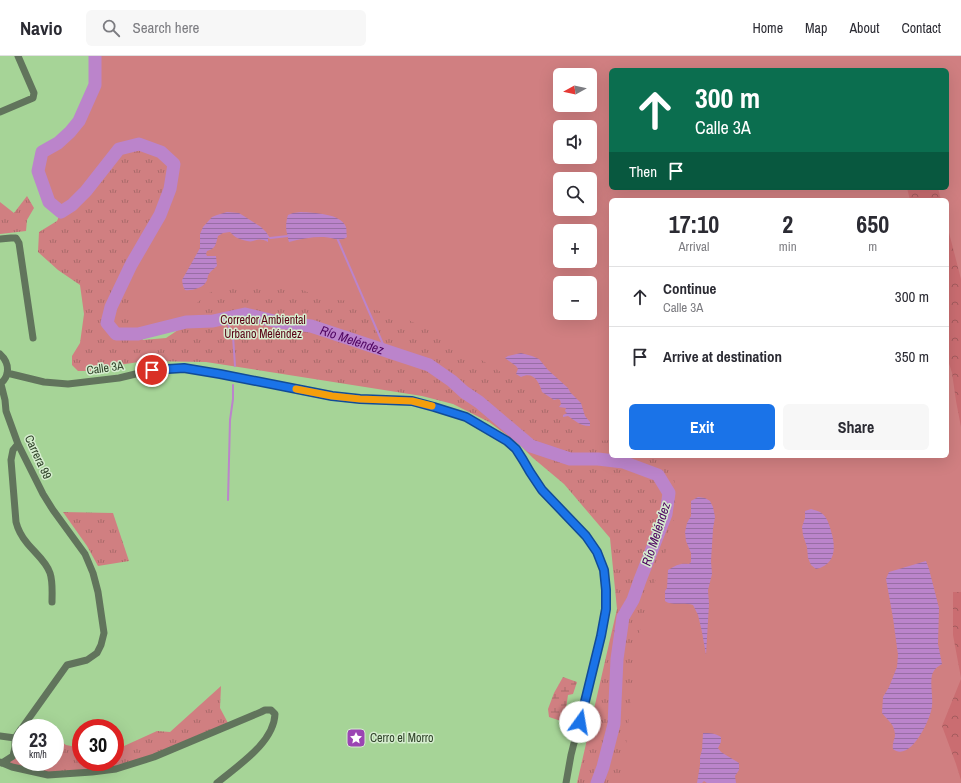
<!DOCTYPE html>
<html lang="en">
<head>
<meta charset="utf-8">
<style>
	:root { --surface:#fff; --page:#f7f7f7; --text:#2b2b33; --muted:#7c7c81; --line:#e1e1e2; --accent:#1a73e8 }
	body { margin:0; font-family:"Archivo Narrow",sans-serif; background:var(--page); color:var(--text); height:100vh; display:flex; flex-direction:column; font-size:15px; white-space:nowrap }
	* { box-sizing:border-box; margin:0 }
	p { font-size:13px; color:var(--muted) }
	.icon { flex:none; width:22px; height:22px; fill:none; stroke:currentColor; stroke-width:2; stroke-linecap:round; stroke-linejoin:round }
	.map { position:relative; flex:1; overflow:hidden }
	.drawer { position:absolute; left:609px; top:142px; width:340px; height:260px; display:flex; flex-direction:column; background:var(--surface); border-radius:6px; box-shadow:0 4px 16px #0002 }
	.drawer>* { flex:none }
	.banner { position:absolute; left:609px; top:12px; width:340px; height:122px; border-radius:6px; box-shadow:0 4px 16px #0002; background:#0b6e4f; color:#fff; overflow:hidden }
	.needle { width:26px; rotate:262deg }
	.controls { position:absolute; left:553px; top:12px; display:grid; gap:8px }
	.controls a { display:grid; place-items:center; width:44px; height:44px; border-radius:6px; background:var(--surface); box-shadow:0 4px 16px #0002; font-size:20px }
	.speed { position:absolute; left:12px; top:663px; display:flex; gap:8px; font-size:20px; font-weight:700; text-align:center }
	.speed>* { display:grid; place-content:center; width:52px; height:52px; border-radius:50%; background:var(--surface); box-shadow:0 4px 16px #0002; line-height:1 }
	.speed small { font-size:10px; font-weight:400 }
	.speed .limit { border:6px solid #d22; background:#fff; color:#111 }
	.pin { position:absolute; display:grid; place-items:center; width:34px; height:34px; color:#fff; margin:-17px; border:2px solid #fff; border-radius:50%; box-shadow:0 1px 4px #0007 }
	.me { position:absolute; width:44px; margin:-22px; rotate:13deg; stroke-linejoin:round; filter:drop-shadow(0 0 3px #0008) }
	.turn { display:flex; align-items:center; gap:14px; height:84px; padding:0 20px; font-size:18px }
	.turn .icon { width:52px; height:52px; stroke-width:2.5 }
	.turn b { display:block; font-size:28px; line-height:34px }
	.then { display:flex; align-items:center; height:38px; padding:0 20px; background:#0003; gap:8px; font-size:15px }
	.eta { display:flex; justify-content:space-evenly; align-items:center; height:68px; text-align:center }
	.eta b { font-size:24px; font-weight:800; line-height:28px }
	.action { display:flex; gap:8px; margin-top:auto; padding:8px 20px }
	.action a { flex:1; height:46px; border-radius:6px; background:var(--accent); color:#fff; font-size:16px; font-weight:800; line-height:46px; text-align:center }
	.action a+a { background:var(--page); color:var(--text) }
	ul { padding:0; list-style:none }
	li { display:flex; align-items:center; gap:12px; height:60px; padding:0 20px; border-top:1px solid var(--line) }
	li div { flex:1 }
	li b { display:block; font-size:15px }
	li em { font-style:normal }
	header { display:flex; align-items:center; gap:24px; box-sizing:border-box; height:56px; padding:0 20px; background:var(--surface); border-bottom:1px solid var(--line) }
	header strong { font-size:19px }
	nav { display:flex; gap:22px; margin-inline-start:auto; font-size:14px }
	.search { width:280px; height:36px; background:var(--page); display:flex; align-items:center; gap:10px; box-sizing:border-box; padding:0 14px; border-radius:6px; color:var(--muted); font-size:15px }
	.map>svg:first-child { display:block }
	.grass { fill:#d07f81; fill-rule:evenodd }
	.forest { fill:url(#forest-crowns) }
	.wetland { fill:url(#wetland-marsh) }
	.park { fill:url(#park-tufts) }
	.water { fill:url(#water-rules) }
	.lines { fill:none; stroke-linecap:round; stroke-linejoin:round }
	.stream { stroke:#bb84cb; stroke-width:2 }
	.river { stroke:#bb84cb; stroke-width:13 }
	.minor { stroke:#61745c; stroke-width:7 }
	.route-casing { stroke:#114b97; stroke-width:10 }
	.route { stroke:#1a73e8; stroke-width:7 }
	.slow { stroke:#f59e0b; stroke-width:7 }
	.labels { text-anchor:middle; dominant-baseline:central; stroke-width:3; stroke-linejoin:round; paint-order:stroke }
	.park-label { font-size:12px; fill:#580013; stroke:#d6edcf }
	.street-label { font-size:12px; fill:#2f4229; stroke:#d6edcf }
	.poi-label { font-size:12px; fill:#2f4229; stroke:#d6edcf; text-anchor:start }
	.water-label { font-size:13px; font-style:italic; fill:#4e0460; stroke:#d6edcf }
</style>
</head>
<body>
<header>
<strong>Navio</strong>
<div class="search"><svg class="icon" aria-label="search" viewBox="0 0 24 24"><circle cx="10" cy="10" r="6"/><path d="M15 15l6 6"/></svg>Search here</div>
<nav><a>Home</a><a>Map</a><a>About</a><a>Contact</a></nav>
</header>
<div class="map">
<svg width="961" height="727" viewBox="0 0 961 727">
	<defs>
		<pattern id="forest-crowns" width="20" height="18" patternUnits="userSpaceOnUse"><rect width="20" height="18" fill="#ca6d71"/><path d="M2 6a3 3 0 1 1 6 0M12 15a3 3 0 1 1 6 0" fill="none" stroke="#a45b5d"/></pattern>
		<pattern id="wetland-marsh" width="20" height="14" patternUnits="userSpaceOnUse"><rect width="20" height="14" fill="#d07f81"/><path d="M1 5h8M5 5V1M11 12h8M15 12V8" fill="none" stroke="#a96a6a"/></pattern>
		<pattern id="park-tufts" width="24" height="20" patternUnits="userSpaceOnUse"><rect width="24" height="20" fill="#d07f81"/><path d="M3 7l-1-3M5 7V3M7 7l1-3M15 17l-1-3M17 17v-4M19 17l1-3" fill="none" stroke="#a96a6a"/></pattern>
		<pattern id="water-rules" width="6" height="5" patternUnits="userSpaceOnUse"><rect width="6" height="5" fill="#bb84cb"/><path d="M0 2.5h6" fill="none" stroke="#986ea5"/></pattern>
	</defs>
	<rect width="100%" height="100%" fill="#a6d497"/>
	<path class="grass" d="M95 0H961V727H597L649 501 497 361 186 266 138 278H116L131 209 160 159 103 113C90 131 81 143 61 156L49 146 38 115 42 96 58 87 70 76 79 65 95 29ZM611 14H947V132H611ZM560 19H590V49H560ZM560 71H590V101H560ZM560 123H590V153H560ZM611 144H947V400H611ZM560 175H590V205H560ZM560 227H590V257H560Z"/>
	<path class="forest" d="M907 132H938L941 144H910Z
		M947 169 961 223V371L956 345 952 317 947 301Z
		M953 536H961V622L953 579Z
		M961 623V724L956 708 942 670Z"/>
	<path class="wetland" d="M563 621 577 626 573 638 568 639 564 666 549 661 548 653 554 637Z"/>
	<path class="park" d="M139 88 161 96 174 108 170 133 160 159 136 199 128 262 143 284 166 282 181 272 192 251 209 237 229 229 257 226 298 232 324 243 354 245 379 255 408 264 435 276 488 308 527 333 553 353 564 370 594 385 611 384V400H663L674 418 676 457 664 502 651 536 637 585 622 727H577L617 553 610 482 564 428 533 402 520 389 489 366 453 348 422 340 206 306 145 305 113 310 91 315H78L72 309V300L80 287 84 258 80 229 58 214 38 196 39 176 57 165 61 156 72 149 86 135 119 93Z
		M27 140 34 152 27 164 26 175 0 178V146L14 157Z
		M63 456 113 457 129 505 98 510 87 490Z
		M221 630 220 652 228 667 154 701 119 711 48 718 4 707 13 701 21 674V706H55V681L66 689 81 692V706H115V681L124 690 157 675 170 676Z"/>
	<path class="water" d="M227 156 239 157 261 171 266 176 270 182H268V186C262 183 259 183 253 185 250 186 249 185 247 185 238 183 236 182 230 176L223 177 218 180C216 187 216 193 207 195L206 198 207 200H216L217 210C214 213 210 215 208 220 207 223 208 223 206 226 203 232 191 235 185 234L183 230 182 224 200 192V178L203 171 212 161 217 159Z
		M301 156C313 157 341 157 346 171 347 174 346 178 347 181 339 187 331 180 322 181 311 181 299 183 289 186L288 183V180C285 174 286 165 288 159L293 157Z
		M521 297 532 300 539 303 548 314 568 332 570 336 581 347 585 360 590 366V370C582 371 574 364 568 360L563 361V359L567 357 565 355 566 352 559 351 561 348 560 344 558 343 554 344 542 336C539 325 533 315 521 321L516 318 518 313 516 310 505 302 508 300Z
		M698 441 705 442 710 445 713 451 715 461 713 473 711 505 712 518 708 534 709 548 706 599 702 576 698 559 693 549C684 546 671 550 665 545V535L667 532 668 514C677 509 679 507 689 508L691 506V497L686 485 685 476 687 467 691 460V445Z
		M811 453C814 454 818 455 820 456 827 460 829 468 831 475 836 491 836 509 816 513L811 509 808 502 807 491 803 479 802 471 805 462V455Z
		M926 505 929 513 939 552 938 588 942 608C937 611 934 613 932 619 930 627 933 641 932 650 931 663 910 707 893 693 892 688 894 685 895 680 895 668 888 665 882 657L883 641 889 631 897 611 898 599 893 562 886 523 889 516Z
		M703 677C710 677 715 677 721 681V686L718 692 721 696 739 707V714L735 720 736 727H707L704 725 702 727H697L700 709V701L702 694Z"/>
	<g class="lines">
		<path class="stream" d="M270 182 288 180
			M338 184 386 295
			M226 262 230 274 233 280 235 310
			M228 444 230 364 233 343V329"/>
		<path class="river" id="s1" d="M95 0V29L79 65 70 76 58 87 42 96 38 115 49 146 61 156 72 149 86 135 119 93 139 88 161 96 174 108 170 133 160 159 131 209 111 251 107 267 116 278H138L186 266 213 265 245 258 278 266 311 270 429 309 452 325 464 336 479 346 531 390 570 403H598L623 406 658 419 669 437 666 458 640 524 633 544 623 561 617 603 614 668 603 711 597 727"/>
		<path class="minor" d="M0 56 33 42 34 37 18 0
			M0 183 11 182H16L19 187 33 282
			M0 298C10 307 10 320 0 328
			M7 317 44 326 68 328 119 322 152 314 184 312 220 318 332 340 359 343 412 345 434 351 465 361 507 385 516 393 530 416 542 434 586 480 597 496 604 514 606 533V553L601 580 571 699 566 727
			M1 328 5 344 6 355 18 388 43 438 53 454 85 498 93 517 98 536 104 577 101 589 97 597 87 604 67 609 22 672
			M18 388 13 394 11 404 16 466C18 474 22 481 27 487 35 497 46 505 50 517 53 526 52 537 52 546
			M0 680 15 682
			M0 706 12 711 48 719 92 716 116 713 154 701 261 656 265 654H271L275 658C274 687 237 710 217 727
			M2 707 13 700 15 691V682L21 673"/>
	</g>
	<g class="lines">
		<g class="route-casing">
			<path id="route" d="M152 314 184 312 220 318 332 340 360 343 412 345 434 351 466 361 507 385 516 393 523 404 530 416 542 434 586 480 597 496 604 514 606 534V553L601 580 580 666"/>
		</g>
		<use href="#route" class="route"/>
		<path class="slow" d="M296 333 332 340 360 343 412 345 432 350"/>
	</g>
	<defs>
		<g id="sight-square" transform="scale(1)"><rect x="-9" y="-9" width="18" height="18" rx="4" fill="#9b45b3" stroke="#d6edcf"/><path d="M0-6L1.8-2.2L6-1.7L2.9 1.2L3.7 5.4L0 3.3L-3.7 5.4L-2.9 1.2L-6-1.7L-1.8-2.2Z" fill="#fff"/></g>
	</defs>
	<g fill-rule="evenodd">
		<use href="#sight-square" x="356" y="682"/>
	</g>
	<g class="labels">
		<g class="park-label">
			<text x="263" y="264">Corredor Ambiental<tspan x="263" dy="14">Urbano Meléndez</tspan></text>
		</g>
		<g class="street-label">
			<text transform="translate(105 312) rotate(-8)">Calle 3A</text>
			<text transform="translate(38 401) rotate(65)">Carrera 99</text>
		</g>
		<g class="poi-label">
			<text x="370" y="682">Cerro el Morro</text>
		</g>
		<g class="water-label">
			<text stroke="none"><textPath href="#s1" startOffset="763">Río Meléndez</textPath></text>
			<text transform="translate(656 478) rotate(-72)">Río Meléndez</text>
		</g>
	</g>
</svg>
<div class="controls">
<a><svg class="needle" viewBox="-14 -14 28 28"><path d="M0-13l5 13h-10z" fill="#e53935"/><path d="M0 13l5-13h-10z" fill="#7c7c81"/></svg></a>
<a><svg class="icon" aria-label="sound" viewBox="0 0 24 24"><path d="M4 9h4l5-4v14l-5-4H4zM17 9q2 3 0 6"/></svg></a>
<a><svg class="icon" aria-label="search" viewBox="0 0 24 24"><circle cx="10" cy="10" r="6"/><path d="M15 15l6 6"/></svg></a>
<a>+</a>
<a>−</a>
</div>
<div class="speed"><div>23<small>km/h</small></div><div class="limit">30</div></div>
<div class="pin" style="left:152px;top:314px;background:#d93025"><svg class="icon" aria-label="arrive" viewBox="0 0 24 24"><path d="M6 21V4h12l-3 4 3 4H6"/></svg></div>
<svg class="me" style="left:580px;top:666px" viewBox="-20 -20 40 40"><circle r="19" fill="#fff"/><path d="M0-13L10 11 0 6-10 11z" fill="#1a73e8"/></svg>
<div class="banner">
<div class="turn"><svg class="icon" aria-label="ahead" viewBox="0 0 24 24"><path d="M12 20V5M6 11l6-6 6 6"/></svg><div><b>300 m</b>Calle 3A</div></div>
<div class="then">Then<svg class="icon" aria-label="arrive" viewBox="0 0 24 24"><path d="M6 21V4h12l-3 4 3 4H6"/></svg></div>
</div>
<section class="drawer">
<div class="eta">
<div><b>17:10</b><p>Arrival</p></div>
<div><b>2</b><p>min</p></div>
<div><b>650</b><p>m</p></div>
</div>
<ul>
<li><svg class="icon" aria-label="ahead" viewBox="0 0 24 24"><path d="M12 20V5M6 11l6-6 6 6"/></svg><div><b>Continue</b><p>Calle 3A</p></div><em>300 m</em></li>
<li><svg class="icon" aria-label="arrive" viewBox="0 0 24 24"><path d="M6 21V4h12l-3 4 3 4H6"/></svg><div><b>Arrive at destination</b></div><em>350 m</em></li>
</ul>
<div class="action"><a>Exit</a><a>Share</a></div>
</section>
</div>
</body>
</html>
